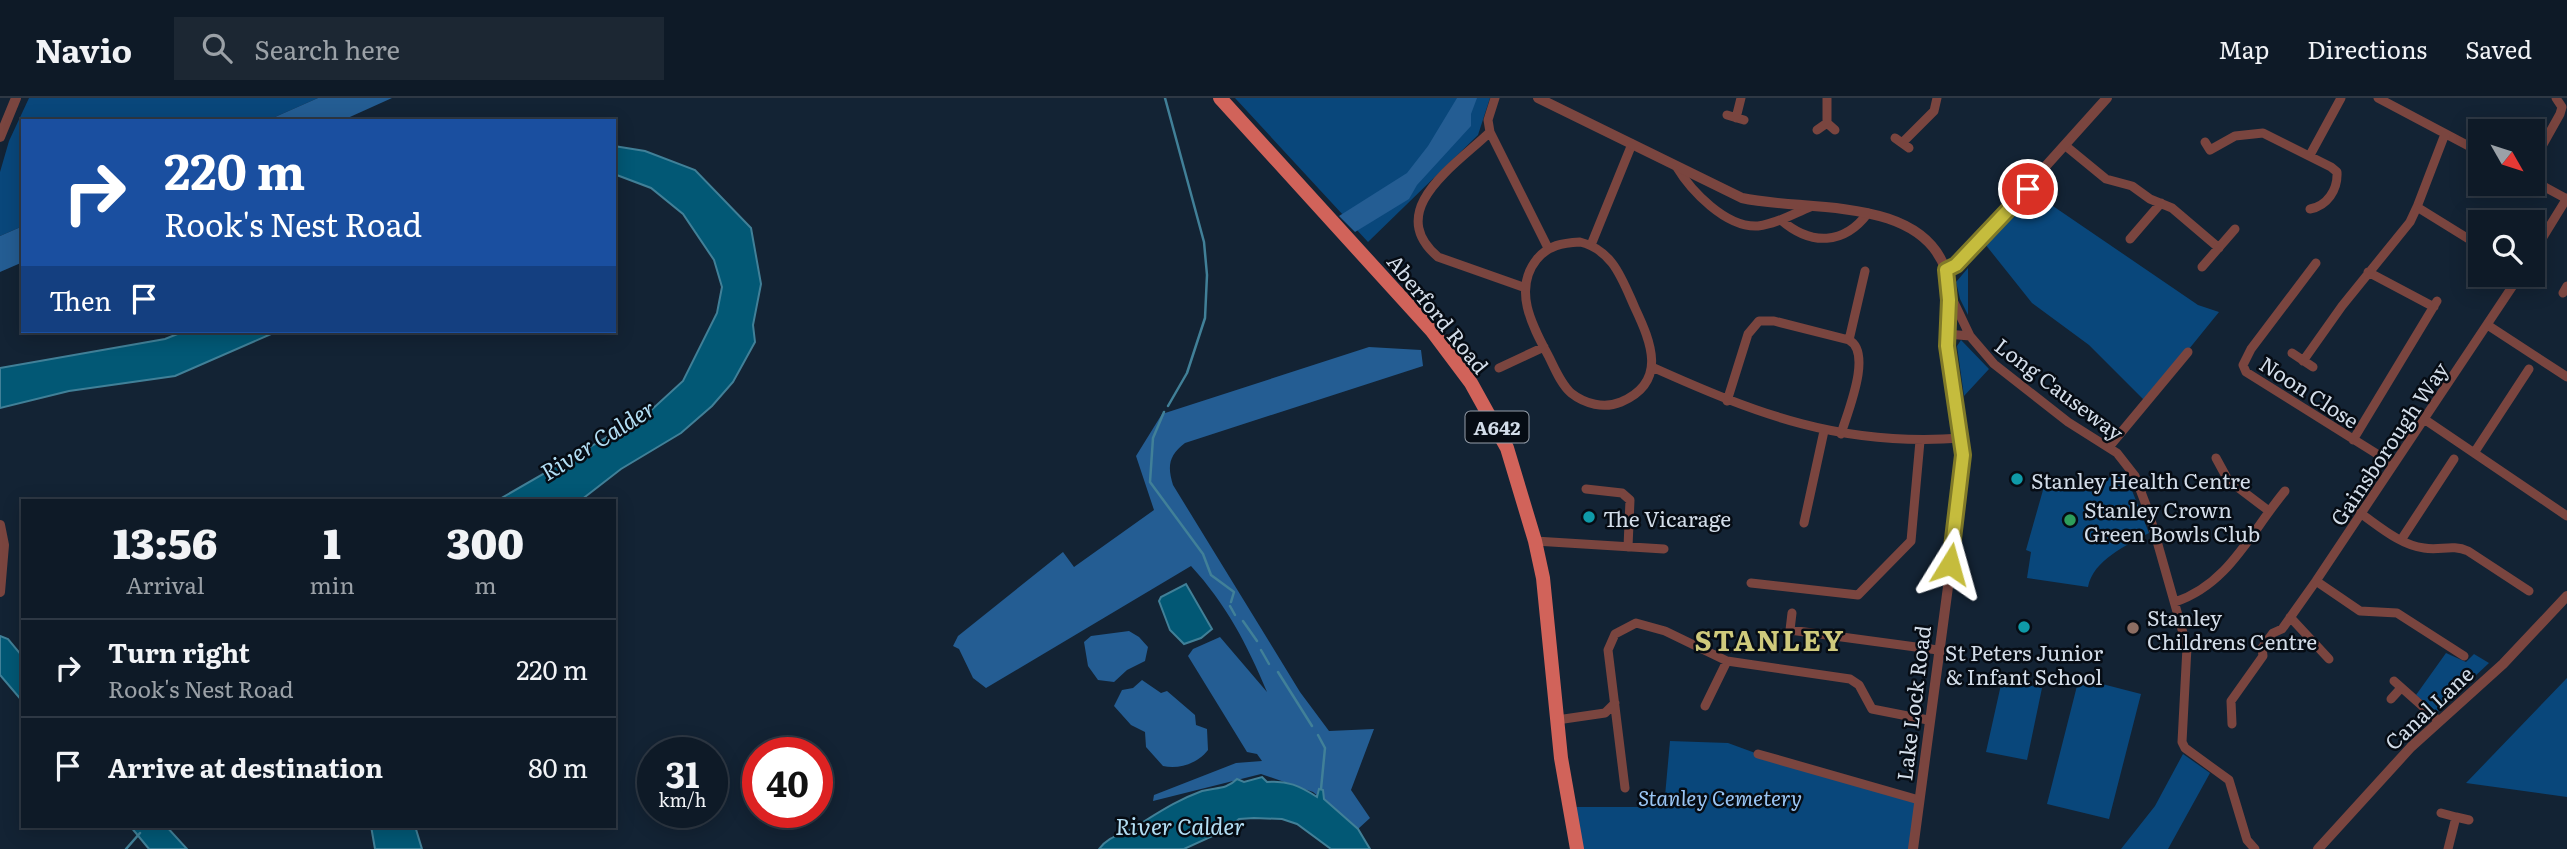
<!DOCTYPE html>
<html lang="en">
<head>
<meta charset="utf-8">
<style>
	:root { --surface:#0e1a27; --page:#1c2733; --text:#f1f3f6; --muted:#9ba1a7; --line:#2e3844 }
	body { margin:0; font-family:Literata,serif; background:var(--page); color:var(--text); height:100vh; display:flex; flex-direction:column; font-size:26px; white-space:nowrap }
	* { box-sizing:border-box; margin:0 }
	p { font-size:23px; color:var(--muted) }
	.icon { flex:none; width:38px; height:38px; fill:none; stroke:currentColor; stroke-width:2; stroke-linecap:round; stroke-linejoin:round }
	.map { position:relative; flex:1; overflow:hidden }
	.drawer { position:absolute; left:21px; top:401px; width:595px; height:329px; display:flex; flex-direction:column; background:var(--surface); border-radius:0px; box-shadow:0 4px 18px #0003,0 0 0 2px var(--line) }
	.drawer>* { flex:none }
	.hud { position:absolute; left:21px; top:21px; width:595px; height:214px; border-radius:0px; box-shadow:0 4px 18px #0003,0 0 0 2px var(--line); background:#1a4fa0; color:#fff; overflow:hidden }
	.needle { width:46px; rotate:129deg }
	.fabs { position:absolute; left:2468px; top:21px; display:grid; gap:14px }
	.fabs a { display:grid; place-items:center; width:77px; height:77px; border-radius:0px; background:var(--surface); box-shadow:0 4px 18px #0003,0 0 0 2px var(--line); font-size:35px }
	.speed { position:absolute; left:637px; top:639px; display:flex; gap:14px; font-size:35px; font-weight:700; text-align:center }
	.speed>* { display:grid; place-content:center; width:91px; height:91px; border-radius:50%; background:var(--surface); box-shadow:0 4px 18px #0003,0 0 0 2px var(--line); line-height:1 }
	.speed small { font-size:18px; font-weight:400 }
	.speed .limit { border:10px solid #d22; background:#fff; color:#111 }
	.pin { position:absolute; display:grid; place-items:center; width:60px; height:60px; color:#fff; margin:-30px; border:4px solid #fff; border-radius:50%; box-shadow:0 2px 7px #0007 }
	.me { position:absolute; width:77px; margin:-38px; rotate:8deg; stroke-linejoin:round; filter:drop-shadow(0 0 5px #0008) }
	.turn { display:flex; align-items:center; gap:24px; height:147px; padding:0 28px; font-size:32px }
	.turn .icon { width:91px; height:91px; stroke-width:2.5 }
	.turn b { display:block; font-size:49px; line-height:60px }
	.then { display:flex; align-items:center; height:66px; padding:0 28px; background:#0003; gap:14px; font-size:26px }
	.eta { display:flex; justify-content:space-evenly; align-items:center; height:119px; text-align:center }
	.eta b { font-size:42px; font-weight:800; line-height:49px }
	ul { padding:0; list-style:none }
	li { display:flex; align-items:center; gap:21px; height:98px; padding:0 28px; border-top:2px solid var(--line) }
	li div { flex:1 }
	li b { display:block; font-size:26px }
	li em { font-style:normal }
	header { display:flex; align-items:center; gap:42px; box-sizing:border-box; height:98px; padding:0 35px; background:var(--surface); border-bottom:2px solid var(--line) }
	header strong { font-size:33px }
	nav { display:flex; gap:38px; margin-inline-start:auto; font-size:24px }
	.search { width:490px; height:63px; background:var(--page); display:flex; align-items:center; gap:18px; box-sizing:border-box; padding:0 24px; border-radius:0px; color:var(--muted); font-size:26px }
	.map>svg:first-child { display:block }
	.green { fill:#09477b }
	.forest { fill:#245d93 }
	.water { fill:#025875; stroke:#418098; stroke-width:2 }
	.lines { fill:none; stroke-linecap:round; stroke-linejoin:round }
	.stream { stroke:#418098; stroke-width:2.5 }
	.minor { stroke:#7a453f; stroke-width:9 }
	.tertiary { stroke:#7a453f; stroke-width:10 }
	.primary { stroke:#d1635a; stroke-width:14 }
	.route-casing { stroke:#807a28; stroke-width:18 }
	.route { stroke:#c5bc3d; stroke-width:12 }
	.culture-dot { fill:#0f9aa8; stroke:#060c14; stroke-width:2.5 }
	.leisure-dot { fill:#2e9e5b; stroke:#060c14; stroke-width:2.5 }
	.education-dot { fill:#8d6e63; stroke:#060c14; stroke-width:2.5 }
	.labels { text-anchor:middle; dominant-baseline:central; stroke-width:5; stroke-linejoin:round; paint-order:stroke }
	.shield { fill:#060c14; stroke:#969ea9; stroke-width:2 }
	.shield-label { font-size:19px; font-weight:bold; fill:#d3dde9 }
	.street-label { font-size:21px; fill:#d3dde9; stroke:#060c14 }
	.poi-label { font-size:21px; fill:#d3dde9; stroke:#060c14; text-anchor:start }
	.park-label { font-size:21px; font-style:italic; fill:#9ac6f5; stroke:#060c14 }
	.water-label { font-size:23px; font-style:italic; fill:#b3def4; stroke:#060c14 }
	.district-label { font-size:28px; font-weight:bold; letter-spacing:2px; fill:#cfca7c; stroke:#060c14 }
</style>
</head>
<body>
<header>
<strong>Navio</strong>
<div class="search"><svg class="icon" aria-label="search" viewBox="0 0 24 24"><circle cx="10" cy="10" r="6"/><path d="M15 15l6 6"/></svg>Search here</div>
<nav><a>Map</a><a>Directions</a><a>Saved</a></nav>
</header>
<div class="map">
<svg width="2567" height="751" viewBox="0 0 2567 751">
	<rect width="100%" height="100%" fill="#132334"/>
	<path class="green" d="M29 0H318L266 23H23V128L0 138V74L9 43Z
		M1235 0H1490L1478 37 1368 144Z
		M2028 91 2198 207 2219 214 2146 304 2089 247 2032 205 1981 141Z
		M1968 170V217L1960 201 1956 184Z
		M1961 242 1989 271 1964 298 1957 248Z
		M2125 375 2149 435C2127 447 2093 462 2088 489L2027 480 2031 454 2026 452 2045 385 2079 389Z
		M2446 555 2466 564 2474 556 2489 565 2437 614 2416 597Z
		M2079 580 2141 596 2109 721 2047 706Z
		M2567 580V699L2466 685Z
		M2002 582 2042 590 2027 662 1986 654Z
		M1670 643 1728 645 1758 656 1919 702 1913 751H1577L1568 709H1664Z
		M2183 656 2210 675 2168 751H2121L2155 708Z"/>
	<path class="forest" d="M318 0H392L341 23H266Z
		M1457 0H1477L1471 16V28L1417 87 1409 101 1355 134 1339 118 1407 75 1428 48Z
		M23 128V164L0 174V138Z
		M1369 249 1421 252 1423 268 1185 345C1169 357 1167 368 1173 387L1300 594 1329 633 1374 631 1351 692 1370 720 1358 731 1313 694 1261 676 1153 703 1154 697 1236 665 1262 663 1257 656 1247 654 1188 558 1193 551 1220 539 1267 594C1247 546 1226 506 1191 468L986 590 973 580 959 551 953 548 958 538 1063 454 1074 469 1154 412 1136 358 1162 316Z
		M1129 533 1139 539 1148 549 1145 563 1127 572 1114 584 1098 582 1088 568 1084 544 1091 538Z
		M1142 582 1161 595 1167 593 1195 617 1196 627 1207 631 1208 652C1198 665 1179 672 1163 668L1146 649 1145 634 1131 627 1114 608 1122 592 1133 590Z"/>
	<path class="water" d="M614 48 645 53 695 72 751 130 761 186 753 227 755 244 733 284 712 308 681 335 621 371 581 402H498L647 316 683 283 717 215 722 189 714 162 683 116 651 90 614 76Z
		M185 233H278L175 278 69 293 0 310V270L165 241Z
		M1186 486 1212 531 1201 540 1184 546 1170 532 1159 503 1161 499Z
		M0 538 8 541 23 559V604L0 577Z
		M1262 679 1267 684C1287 682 1300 688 1317 699L1319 691 1323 692 1324 701 1358 731 1370 751H1331L1297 726 1282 721 1254 720 1239 721 1226 732 1184 751H1099C1110 737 1122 737 1135 729 1158 715 1177 702 1202 693 1216 689 1226 692 1237 681L1244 684Z
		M130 728H166L187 751H149Z
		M371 728H415L422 751H375Z"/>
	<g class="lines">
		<path class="stream" d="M1165 0 1204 144 1207 177 1205 220 1187 275 1168 308
			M1164 314 1153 340 1150 384 1203 456 1211 477 1234 494 1231 504
			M1230 508 1235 517
			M1243 523 1257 543
			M1261 552 1269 566
			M1278 574 1312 628
			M1318 637 1325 650 1321 691
			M126 751 140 735"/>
		<path class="minor" d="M1495 0 1488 22 1490 34 1548 150
			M1827 0V25
			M2378 0 2480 54
			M1727 17 1744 22
			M1736 20 1741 0
			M1817 32 1827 25 1835 32
			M1490 34C1456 67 1383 112 1438 159L1523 189
			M2445 36 2417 109 2480 148
			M1895 40 1909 50
			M2205 44 2210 52 2235 38 2263 35 2331 69 2337 74C2338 92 2327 108 2310 111
			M1902 45 1934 13 1937 0
			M2067 49 2106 81 2132 88 2150 101 2172 110 2219 150
			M2310 57 2341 0
			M2532 66 2560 16 2562 9 2556 0
			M1676 68C1691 93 1726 130 1758 128 1776 126 1793 116 1810 109
			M2532 82 2567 101
			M1781 122C1811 148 1844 147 1868 115
			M2130 141 2161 105
			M1580 144C1613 152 1622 181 1635 210 1651 244 1668 284 1621 304 1604 311 1585 306 1571 295 1561 286 1555 271 1549 259 1533 229 1512 192 1537 161 1549 147 1562 145 1580 144Z
			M1591 147 1632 46
			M2532 157 2567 100
			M2316 165 2251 251 2243 267 2246 274 2393 366
			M2202 169 2235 131
			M2368 174 2434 209
			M2563 195 2567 188
			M1950 196 1970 238 1994 266 2068 324 2117 355 2135 378 2149 415 2187 549 2182 644 2185 650 2229 682 2247 742 2255 751
			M2489 228 2567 279
			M1947 236 1970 238
			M1849 242 1865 173
			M2292 255 2313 269
			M2303 263 2342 208 2410 124 2417 109
			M1652 269C1759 317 1842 349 1962 340
			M1499 270 1544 249
			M1727 303 1748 236 1759 223H1774L1849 242C1873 255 1847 315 1841 336
			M2424 321 2567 418
			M2353 342 2437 203
			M2109 349 2188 254
			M2474 355 2529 271
			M2216 360 2228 382 2269 413
			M2213 387 2228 382
			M1586 391 1622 395 1630 402 1628 449
			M2360 415C2379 428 2400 447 2424 450 2440 453 2452 446 2468 453L2529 493
			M1804 425 1824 333
			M2401 442 2454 361
			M1535 443 1664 451
			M2316 483 2360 513 2397 515 2464 558
			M1751 485 1858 497 1911 443 1920 343
			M2175 504C2229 486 2250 435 2285 393
			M1792 515 1790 532 1938 552
			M2290 519 2329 561
			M2394 583 2439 623
			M2391 601 2401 590
			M1705 608 1727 563
			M1557 622 1605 615 1615 605
			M2232 626 2231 603 2263 558 2262 550 2273 535 2282 531 2316 483 2520 177
			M1758 656 1919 702
			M1625 690 1608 552 1615 536 1636 525 1665 533 1727 563 1850 581 1859 587 1872 611 1928 622
			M2441 715 2456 719 2448 751
			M2456 719 2469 722"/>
		<path class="tertiary" d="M1538 0 1742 100C1804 114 1921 97 1946 173 1954 196 1945 223 1947 247 1951 293 1964 337 1962 384L1913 751
			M0 39 16 0
			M1946 172 1964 159 2107 0
			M0 427 4 447 0 494
			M2318 751 2411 649 2503 566 2567 498"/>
		<path class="primary" d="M1220 0 1432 233 1471 285 1507 350 1535 443 1543 480 1561 660 1577 751"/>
	</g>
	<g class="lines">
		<g class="route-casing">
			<path id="route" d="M1950 466 1963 357 1947 248 1949 202 1946 172 1956 167 2028 91"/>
		</g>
		<use href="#route" class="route"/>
	</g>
	<g class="culture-dot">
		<circle cx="2017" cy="381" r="7"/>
		<circle cx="1589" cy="419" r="7"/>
		<circle cx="2024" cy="529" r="7"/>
	</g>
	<circle class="leisure-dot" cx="2070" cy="422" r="7"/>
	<circle class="education-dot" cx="2133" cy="530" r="7"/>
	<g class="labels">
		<rect class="shield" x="1465.5" y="313.5" width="63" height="31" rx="5"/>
		<g class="shield-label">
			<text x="1497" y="329">A642</text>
		</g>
		<g class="street-label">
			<text transform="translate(1439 215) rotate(51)">Aberford Road</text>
			<text transform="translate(2060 290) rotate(37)">Long Causeway</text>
			<text transform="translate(2310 293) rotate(33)">Noon Close</text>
			<text transform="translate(2388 345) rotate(-56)">Gainsborough Way</text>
			<text transform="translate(1912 605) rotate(-83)">Lake Lock Road</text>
			<text transform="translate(2428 609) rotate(-43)">Canal Lane</text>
		</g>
		<g class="poi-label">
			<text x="2031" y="381">Stanley Health Centre</text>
			<text x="2084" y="410">Stanley Crown<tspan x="2084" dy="24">Green Bowls Club</tspan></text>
			<text x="1603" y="419">The Vicarage</text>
			<text x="2147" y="518">Stanley<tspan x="2147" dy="24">Childrens Centre</tspan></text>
			<text x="2024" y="553" text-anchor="middle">St Peters Junior<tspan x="2024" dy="24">&amp; Infant School</tspan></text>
		</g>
		<g class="park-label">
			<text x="1720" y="698">Stanley Cemetery</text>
		</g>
		<g class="water-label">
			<text transform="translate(597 341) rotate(-32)">River Calder</text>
			<text x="1180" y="727">River Calder</text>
		</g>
		<g class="district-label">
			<text x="1770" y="541">STANLEY</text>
		</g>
	</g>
</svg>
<div class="fabs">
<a><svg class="needle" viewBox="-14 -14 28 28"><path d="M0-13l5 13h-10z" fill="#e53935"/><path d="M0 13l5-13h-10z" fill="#9ba1a7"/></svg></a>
<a><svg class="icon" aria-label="search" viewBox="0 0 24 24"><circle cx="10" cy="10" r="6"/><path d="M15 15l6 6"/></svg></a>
</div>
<div class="speed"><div>31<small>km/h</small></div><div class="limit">40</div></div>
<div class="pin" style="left:2028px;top:91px;background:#d93025"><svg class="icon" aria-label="arrive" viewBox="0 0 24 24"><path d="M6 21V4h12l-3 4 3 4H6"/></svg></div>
<svg class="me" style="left:1950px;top:466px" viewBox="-20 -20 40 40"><path d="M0-17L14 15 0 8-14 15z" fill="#c5bc3d" stroke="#fff" stroke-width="4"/></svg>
<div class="hud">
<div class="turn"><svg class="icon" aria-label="right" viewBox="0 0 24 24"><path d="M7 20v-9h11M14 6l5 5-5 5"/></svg><div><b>220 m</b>Rook's Nest Road</div></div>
<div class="then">Then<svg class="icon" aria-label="arrive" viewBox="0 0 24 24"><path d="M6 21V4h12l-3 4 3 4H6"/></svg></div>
</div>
<section class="drawer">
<div class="eta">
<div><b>13:56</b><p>Arrival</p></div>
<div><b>1</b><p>min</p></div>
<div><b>300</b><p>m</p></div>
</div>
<ul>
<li><svg class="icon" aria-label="right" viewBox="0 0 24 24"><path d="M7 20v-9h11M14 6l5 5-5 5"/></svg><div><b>Turn right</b><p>Rook's Nest Road</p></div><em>220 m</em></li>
<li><svg class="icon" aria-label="arrive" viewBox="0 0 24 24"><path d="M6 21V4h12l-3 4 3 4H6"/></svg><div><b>Arrive at destination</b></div><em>80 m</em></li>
</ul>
</section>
</div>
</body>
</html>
